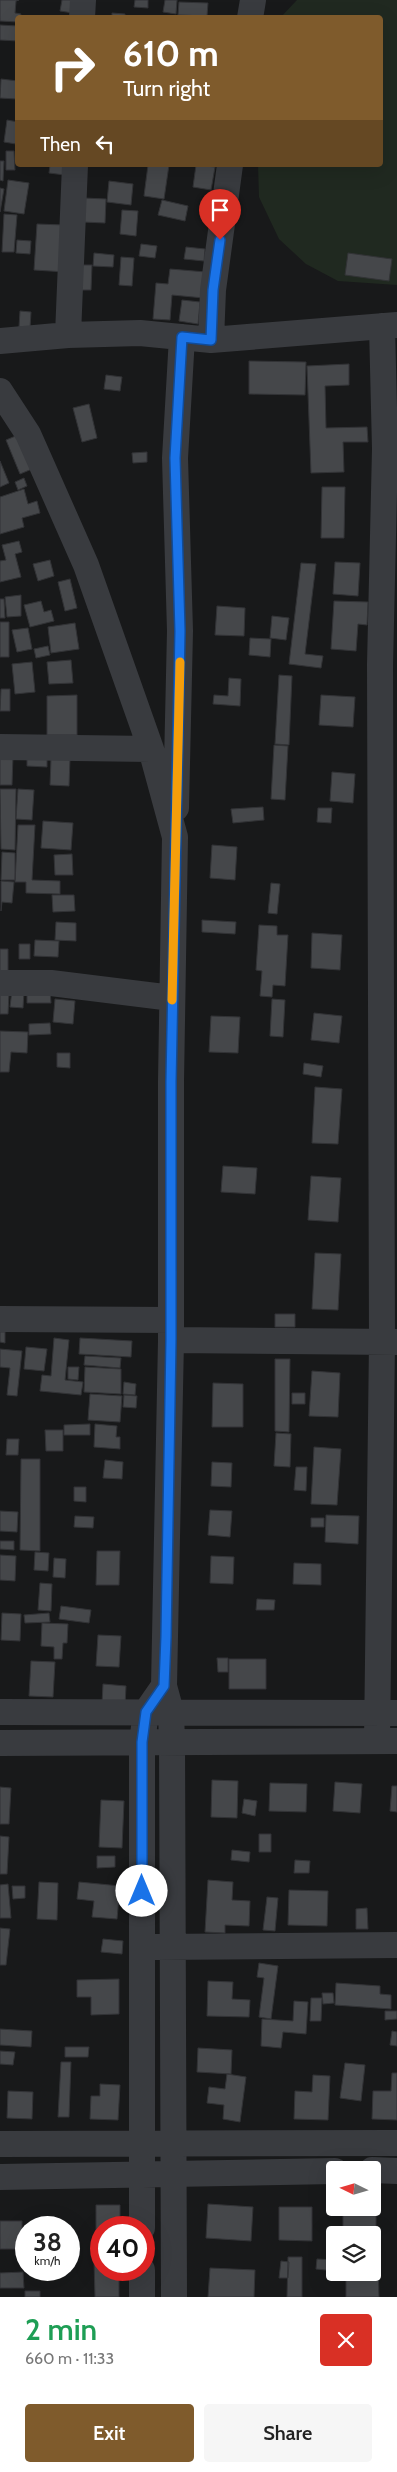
<!DOCTYPE html>
<html lang="en">
<head>
<meta charset="utf-8">
<style>
	:root { --surface:#fff; --page:#f6f6f6; --text:#222; --muted:#767676; --accent:#7f5b2c }
	body { margin:0; font-family:Cabin,sans-serif; background:var(--page); color:var(--text); height:100vh; display:flex; flex-direction:column; font-size:19px; white-space:nowrap }
	* { box-sizing:border-box; margin:0 }
	p { font-size:16px; color:var(--muted) }
	.icon { flex:none; width:28px; height:28px; fill:none; stroke:currentColor; stroke-width:2; stroke-linecap:round; stroke-linejoin:round }
	.map { position:relative; height:2297px; overflow:hidden }
	.side { display:flex; flex-direction:column; background:var(--surface); flex:1 }
	.side>* { flex:none }
	.guide { position:absolute; left:15px; top:15px; width:368px; height:152px; border-radius:5px; box-shadow:0 5px 20px #0002; background:#7f5b2c; color:#fff; overflow:hidden }
	.needle { width:32px; rotate:275deg }
	.tools { position:absolute; left:326px; top:2161px; display:grid; gap:10px }
	.tools a { display:grid; place-items:center; width:55px; height:55px; border-radius:5px; background:var(--surface); box-shadow:0 5px 20px #0002; font-size:25px }
	.speed { position:absolute; left:15px; top:2216px; display:flex; gap:10px; font-size:25px; font-weight:700; text-align:center }
	.speed>* { display:grid; place-content:center; width:65px; height:65px; border-radius:50%; background:var(--surface); box-shadow:0 5px 20px #0002; line-height:1 }
	.speed small { font-size:12px; font-weight:400 }
	.speed .limit { border:8px solid #d22; background:#fff; color:#111 }
	.pin { position:absolute; display:grid; place-items:center; width:42px; height:42px; color:#fff; margin:-51px -21px; border-radius:50% 50% 50% 0; rotate:-45deg; box-shadow:0 0 5px #0007 }
	.pin .icon { rotate:45deg }
	.me { position:absolute; width:55px; margin:-28px; rotate:0deg; stroke-linejoin:round; filter:drop-shadow(0 0 4px #0008) }
	.turn { display:flex; align-items:center; gap:18px; height:105px; padding:0 25px; font-size:22px }
	.turn .icon { width:65px; height:65px; stroke-width:2.5 }
	.turn b { display:block; font-size:35px; line-height:42px }
	.then { display:flex; align-items:center; height:48px; padding:0 25px; background:#0003; gap:10px; font-size:19px }
	.round { display:grid; place-items:center; flex:none; width:52px; height:52px; border-radius:5px; background:var(--page) }
	.head { display:flex; align-items:center; justify-content:space-between; height:85px; padding:0 25px }
	h1 { font-size:30px; font-weight:600; line-height:38px; color:#1e9e55 }
	.primary-button { display:flex; gap:10px; margin-top:auto; padding:10px 25px }
	.primary-button a { flex:1; height:58px; border-radius:5px; background:var(--accent); color:#fff; font-size:20px; font-weight:600; line-height:58px; text-align:center }
	.primary-button a+a { background:var(--page); color:var(--text) }
	.map>svg:first-child { display:block }
	.green { fill:#202920 }
	.building { fill:#45474a; stroke:#323336 }
	.lines { fill:none; stroke-linecap:round; stroke-linejoin:round }
	.minor { stroke:#393b3f; stroke-width:26 }
	.route-casing { stroke:#114b97; stroke-width:12 }
	.route { stroke:#1a73e8; stroke-width:9 }
	.slow { stroke:#f59e0b; stroke-width:9 }
</style>
</head>
<body>
<div class="map">
<svg width="397" height="2297" viewBox="0 0 397 2297">
	<rect width="100%" height="100%" fill="#18191a"/>
	<path class="green" d="M297 0H397V285L338 281 306 264 279 239 259 197 258 165H380V18L281 17Z"/>
	<path class="building" d="M0 0H19L16 1 15 13 21 14 18 22 0 21Z
		M62 0H75L73 13 60 11Z
		M135 0H148V8L134 7Z
		M165 0H177L176 14 163 12Z
		M179 2 208 3 207 16 178 15Z
		M112 13 125 14V18H112Z
		M0 25 18 26V41L0 40Z
		M1 79 18 81 16 99 0 98Z
		M7 120 18 122 16 144 4 142Z
		M6 151H14L15 170H6Z
		M0 161H4L3 181 0 180Z
		M50 165H66L65 175 49 173Z
		M148 165H169L164 199 144 196Z
		M196 165 215 167 211 190 193 187Z
		M8 180 29 183 24 214 4 211Z
		M109 181 133 184 131 205 107 202Z
		M0 188 4 189 0 212Z
		M84 198 106 199 105 223 83 222Z
		M162 200 188 206 185 221 158 215Z
		M122 210 138 211 136 236 120 234Z
		M4 214 17 215 14 252H2Z
		M37 224 64 225 66 272 34 270Z
		M17 240 31 241 30 254 16 253Z
		M141 244 157 246 155 258 139 256Z
		M186 247 205 249 204 261 184 259Z
		M94 253 114 255 113 267 93 266Z
		M348 253 392 259 389 281 345 275Z
		M121 257 134 258 132 286 119 285Z
		M79 265H92L91 290H78Z
		M170 269 206 272 204 298 172 295 170 320 153 319 156 283 168 284Z
		M182 300 200 302 198 324 179 321Z
		M20 311 31 312 30 328 19 327Z
		M249 361 306 362 305 395 249 394Z
		M349 364V385L325 386 326 428 367 427 368 442H343L344 472 311 473 307 366Z
		M106 375 122 377 120 391 104 389Z
		M89 404 97 438 82 442 73 408Z
		M18 435 32 469 20 474 6 440Z
		M147 452V462L133 463 132 453Z
		M0 461 9 483 0 487Z
		M24 478 27 486 18 490 15 482Z
		M322 487H345L344 538H321Z
		M24 489 28 504 37 501 40 513 22 518 24 527 0 534V497Z
		M19 541 22 552 15 554 21 577 0 582V561L6 560 2 545Z
		M50 560 54 576 38 581 33 564Z
		M335 562 360 563 358 596 333 594Z
		M301 563 316 564 305 654 323 656 321 668 289 664Z
		M70 579 77 608 65 611 58 582Z
		M21 595V616L7 617 5 597Z
		M0 599H4L5 618H0Z
		M41 601 44 612 51 610 54 621 30 627 24 605Z
		M334 601 368 602 367 625 358 624 356 651 331 649Z
		M217 606 245 608 244 636 215 635Z
		M272 616 289 618 286 640 270 638Z
		M0 622H9V657H0Z
		M75 623 79 649 51 653 48 627Z
		M28 628 32 649 17 652 12 630Z
		M250 638 271 639 270 657 249 655Z
		M48 646 50 655 36 658 34 649Z
		M71 660 73 683 49 684 47 662Z
		M32 662 35 692 15 694 12 664Z
		M279 675 292 676 289 745 275 744Z
		M229 678 241 679 240 706 213 704 214 695 228 696Z
		M1 689H10V711H0Z
		M77 695V735H47V696Z
		M321 695 355 697 353 727 319 725Z
		M274 745 288 746 285 800 271 799Z
		M0 755 13 756 12 785H0Z
		M27 756H47V767L27 766Z
		M51 759H70L69 786 50 785Z
		M332 772 355 774 353 803 330 801Z
		M0 789H16L15 850 1 849Z
		M18 789 34 790 32 820 16 819Z
		M263 807 264 820 233 823 231 809Z
		M318 808H332L331 823 317 822Z
		M43 821 73 823 71 850 41 848Z
		M18 825H35L32 880 60 881V894L26 893V882H15Z
		M212 845 237 847 235 880 210 878Z
		M2 852 15 853V880H1Z
		M72 854 73 875H55L54 855Z
		M1 881 14 882 12 903 2 902 1 911Z
		M271 883 280 884 277 914 268 913Z
		M52 895H74L75 911 53 912Z
		M202 920 236 922 235 934 202 932Z
		M56 922 76 923V941L55 940Z
		M259 925 277 926V935H288L285 986 273 985 272 997 260 996 262 971 256 970Z
		M312 933 342 935 340 970 311 968Z
		M35 940 59 941 58 957 34 956Z
		M19 944H30V959H19Z
		M0 949H8V971H0Z
		M12 990 24 991 23 1008 10 1007Z
		M27 990H50L51 1003H27Z
		M0 992 9 993 8 1014H0Z
		M55 999 75 1001 73 1024 53 1022Z
		M272 999 285 1000 283 1037 270 1036Z
		M314 1013 342 1016 339 1043 311 1040Z
		M211 1016 240 1017 238 1053 209 1052Z
		M50 1023 51 1034 29 1035V1024Z
		M0 1031 28 1032 27 1053 11 1052 9 1072H0Z
		M57 1053H70V1068L57 1067Z
		M304 1063 323 1066 321 1077 303 1074Z
		M315 1087 342 1089 338 1144 312 1143Z
		M223 1166 257 1168 255 1194 221 1192Z
		M311 1176 341 1178 338 1222 308 1220Z
		M315 1253 341 1254 338 1310 312 1309Z
		M275 1314H295V1327H275Z
		M0 1332H5V1343L0 1342Z
		M54 1338 69 1340 65 1380 83 1382 81 1395 40 1391 42 1375 51 1376Z
		M80 1338 132 1341 131 1357 79 1354Z
		M26 1347 47 1349 44 1371 24 1369Z
		M0 1349 22 1351 17 1396 7 1395 10 1368 0 1367Z
		M85 1356 121 1358 120 1368 84 1365Z
		M275 1359H290L289 1432 275 1431Z
		M68 1367H79L78 1380 68 1379Z
		M85 1367 121 1369V1394L84 1392Z
		M312 1371 340 1373 338 1417 309 1416Z
		M124 1382 136 1384 135 1395 123 1394Z
		M213 1383 243 1384V1427H212Z
		M292 1393H305V1404H292Z
		M90 1394 122 1396 120 1422 88 1420Z
		M124 1395 137 1396 136 1408 123 1407Z
		M90 1424V1435H64V1425Z
		M95 1424 117 1426 116 1437H120V1449L94 1447Z
		M45 1430H63V1451H46Z
		M276 1433 291 1434 290 1467 274 1466Z
		M7 1439H19L18 1455H6Z
		M314 1447 341 1449 337 1505 311 1504Z
		M21 1459H40V1551L20 1550Z
		M105 1460 123 1462 122 1479 103 1478Z
		M212 1462 232 1463 231 1487 211 1486Z
		M296 1467H307L306 1491 294 1490Z
		M74 1487H86V1502L74 1501Z
		M210 1510 232 1511 230 1537 208 1535Z
		M0 1511 18 1512 17 1532 0 1531Z
		M326 1515 359 1516 358 1544 325 1542Z
		M75 1516 94 1517 93 1528 74 1527Z
		M311 1518H324V1527H311Z
		M0 1541H14V1550L0 1549Z
		M97 1551H120L119 1585H96Z
		M35 1552 49 1553 48 1571 34 1570Z
		M0 1555 16 1556 15 1581 0 1580Z
		M211 1556 234 1557 233 1584 210 1583Z
		M54 1558 66 1559 65 1578 53 1577Z
		M294 1563 321 1564V1585L293 1584Z
		M40 1583 52 1584 51 1611 38 1610Z
		M257 1599 275 1600 274 1610H256Z
		M61 1606 91 1610 89 1623 59 1619Z
		M2 1613 21 1614 20 1641 1 1640Z
		M49 1613 50 1622 25 1623 24 1615Z
		M42 1623 68 1624 67 1643H63L62 1659H54V1647L41 1646Z
		M98 1635 121 1636 119 1667 96 1666Z
		M217 1658H228V1672H218Z
		M229 1659H266V1689H229Z
		M31 1661 55 1662 53 1697 29 1696Z
		M103 1684 126 1686 125 1706 102 1704Z
		M212 1780 238 1781 237 1818 211 1817Z
		M335 1782 362 1784 360 1813 333 1811Z
		M270 1783 307 1784 306 1812 269 1811Z
		M392 1786H397V1812L390 1811Z
		M0 1787 11 1788 9 1824H0Z
		M244 1799 257 1801 255 1816 242 1813Z
		M101 1800 124 1801 122 1848 99 1847Z
		M259 1834H271V1852H259Z
		M0 1836 9 1837 7 1874H0Z
		M232 1850 250 1852 249 1862 231 1860Z
		M97 1856H115V1867L97 1868Z
		M295 1860 310 1861 309 1873H294Z
		M208 1880 233 1882 232 1900 250 1901 249 1926 225 1925V1933L205 1932Z
		M39 1882 58 1883 57 1920 37 1919Z
		M79 1882 120 1886 117 1919 92 1917 94 1901 77 1899Z
		M8 1884 11 1918H0V1885Z
		M12 1886H25V1898L13 1899Z
		M289 1890 328 1891 327 1926 288 1925Z
		M267 1897 278 1898 275 1931 263 1930Z
		M367 1908 368 1929H356V1909Z
		M0 1928 10 1929 6 1965H0Z
		M103 1939 123 1941 122 1954 101 1952Z
		M259 1963 278 1966 271 2019 259 2017 264 1978 257 1977Z
		M119 1979V2014L91 2015V1997H77V1980Z
		M208 1981 233 1982 232 1999 250 2000 249 2017 207 2016Z
		M336 1983 380 1986V1994L391 1995V2009L335 2005Z
		M322 1993H333L334 2003 323 2004Z
		M311 1998H322L321 2021H310Z
		M294 2001 308 2002 306 2034 283 2032 281 2048 261 2046 262 2019 293 2021Z
		M385 2011H397V2019L385 2020Z
		M0 2029 32 2031 31 2047 0 2045Z
		M392 2031 397 2032V2046L390 2045Z
		M65 2047H89L88 2057H65Z
		M198 2048 232 2050 231 2074 197 2072Z
		M0 2051 15 2052 13 2065 0 2064Z
		M61 2062H71L69 2117H58Z
		M345 2063 365 2065 361 2101 340 2098Z
		M392 2073H397V2120L372 2119 373 2091H391Z
		M227 2074 246 2077 240 2122 223 2119 224 2105 207 2103 209 2087 225 2089Z
		M313 2075 330 2076 328 2120 294 2119 295 2091 312 2092Z
		M100 2084 120 2085 118 2120 90 2119 91 2096H100Z
		M8 2091 33 2092 32 2119 7 2118Z
		M208 2204 253 2207 251 2241 206 2238Z
		M96 2205H120V2228H101V2241H96Z
		M372 2206H376V2239H372V2235H343V2208Z
		M279 2207H312V2241L279 2240Z
		M0 2221H22V2249H0Z
		M288 2257H302V2297H287Z
		M317 2259 335 2260V2271L316 2269Z
		M101 2260V2270H119V2297H95L94 2261Z
		M281 2261 289 2262 288 2278H279Z
		M372 2265H378L379 2297H346V2272H372Z
		M210 2268 255 2270 254 2297H208Z
		M23 2272 24 2288H0V2273Z
		M25 2291H40V2297H25Z"/>
	<g class="lines">
		<path class="minor" d="M82 18 83 0
			M250 18 253 0
			M68 335 75 165
			M211 340 213 290 230 165
			M0 341 68 335 140 333 211 340 397 325
			M0 391 28 434 86 565 151 749 175 837 171 1082V1340L164 1686 171 1712 172 1742 174 2297
			M0 747 151 749
			M176 808 180 631 175 458 182 337
			M0 983H51L172 998
			M0 1319 171 1320
			M171 1340 397 1342
			M0 1712 397 1713
			M377 1741 382 1342 380 665 385 449 382 326
			M0 1743 397 1741
			M155 1947 397 1945
			M0 2144 397 2143
			M372 2170 397 2171
			M0 2177 335 2171
			M142 2228V1742L146 1712 164 1686
			M142 2297V2270"/>
	</g>
	<g class="lines">
		<g class="route-casing">
			<path id="route" d="M142 1891V1742L146 1712 164 1686 166 1637 171 1340V1082L180 631 175 458 182 337 211 340 213 290 220 240"/>
		</g>
		<use href="#route" class="route"/>
		<path class="slow" d="M172 1000 180 662"/>
	</g>
</svg>
<div class="tools">
<a><svg class="needle" viewBox="-14 -14 28 28"><path d="M0-13l5 13h-10z" fill="#e53935"/><path d="M0 13l5-13h-10z" fill="#767676"/></svg></a>
<a><svg class="icon" aria-label="layers" viewBox="0 0 24 24"><path d="M12 4l9 5-9 5-9-5zM3 14l9 5 9-5"/></svg></a>
</div>
<div class="speed"><div>38<small>km/h</small></div><div class="limit">40</div></div>
<div class="pin" style="left:220px;top:240px;background:#d93025"><svg class="icon" aria-label="arrive" viewBox="0 0 24 24"><path d="M6 21V4h12l-3 4 3 4H6"/></svg></div>
<svg class="me" style="left:142px;top:1891px" viewBox="-20 -20 40 40"><circle r="19" fill="#fff"/><path d="M0-13L10 11 0 6-10 11z" fill="#1a73e8"/></svg>
<div class="guide">
<div class="turn"><svg class="icon" aria-label="right" viewBox="0 0 24 24"><path d="M7 20v-9h11M14 6l5 5-5 5"/></svg><div><b>610 m</b>Turn right</div></div>
<div class="then">Then<svg class="icon" aria-label="left" viewBox="0 0 24 24"><path d="M17 20v-9H6M10 6l-5 5 5 5"/></svg></div>
</div>
</div>
<section class="side">
<div class="head"><div><h1>2 min</h1><p>660 m · 11:33</p></div><a class="round" style="background:#d93025;color:#fff"><svg class="icon" aria-label="close" viewBox="0 0 24 24"><path d="M6 6l12 12M18 6L6 18"/></svg></a></div>
<div class="primary-button"><a>Exit</a><a>Share</a></div>
</section>
</body>
</html>
